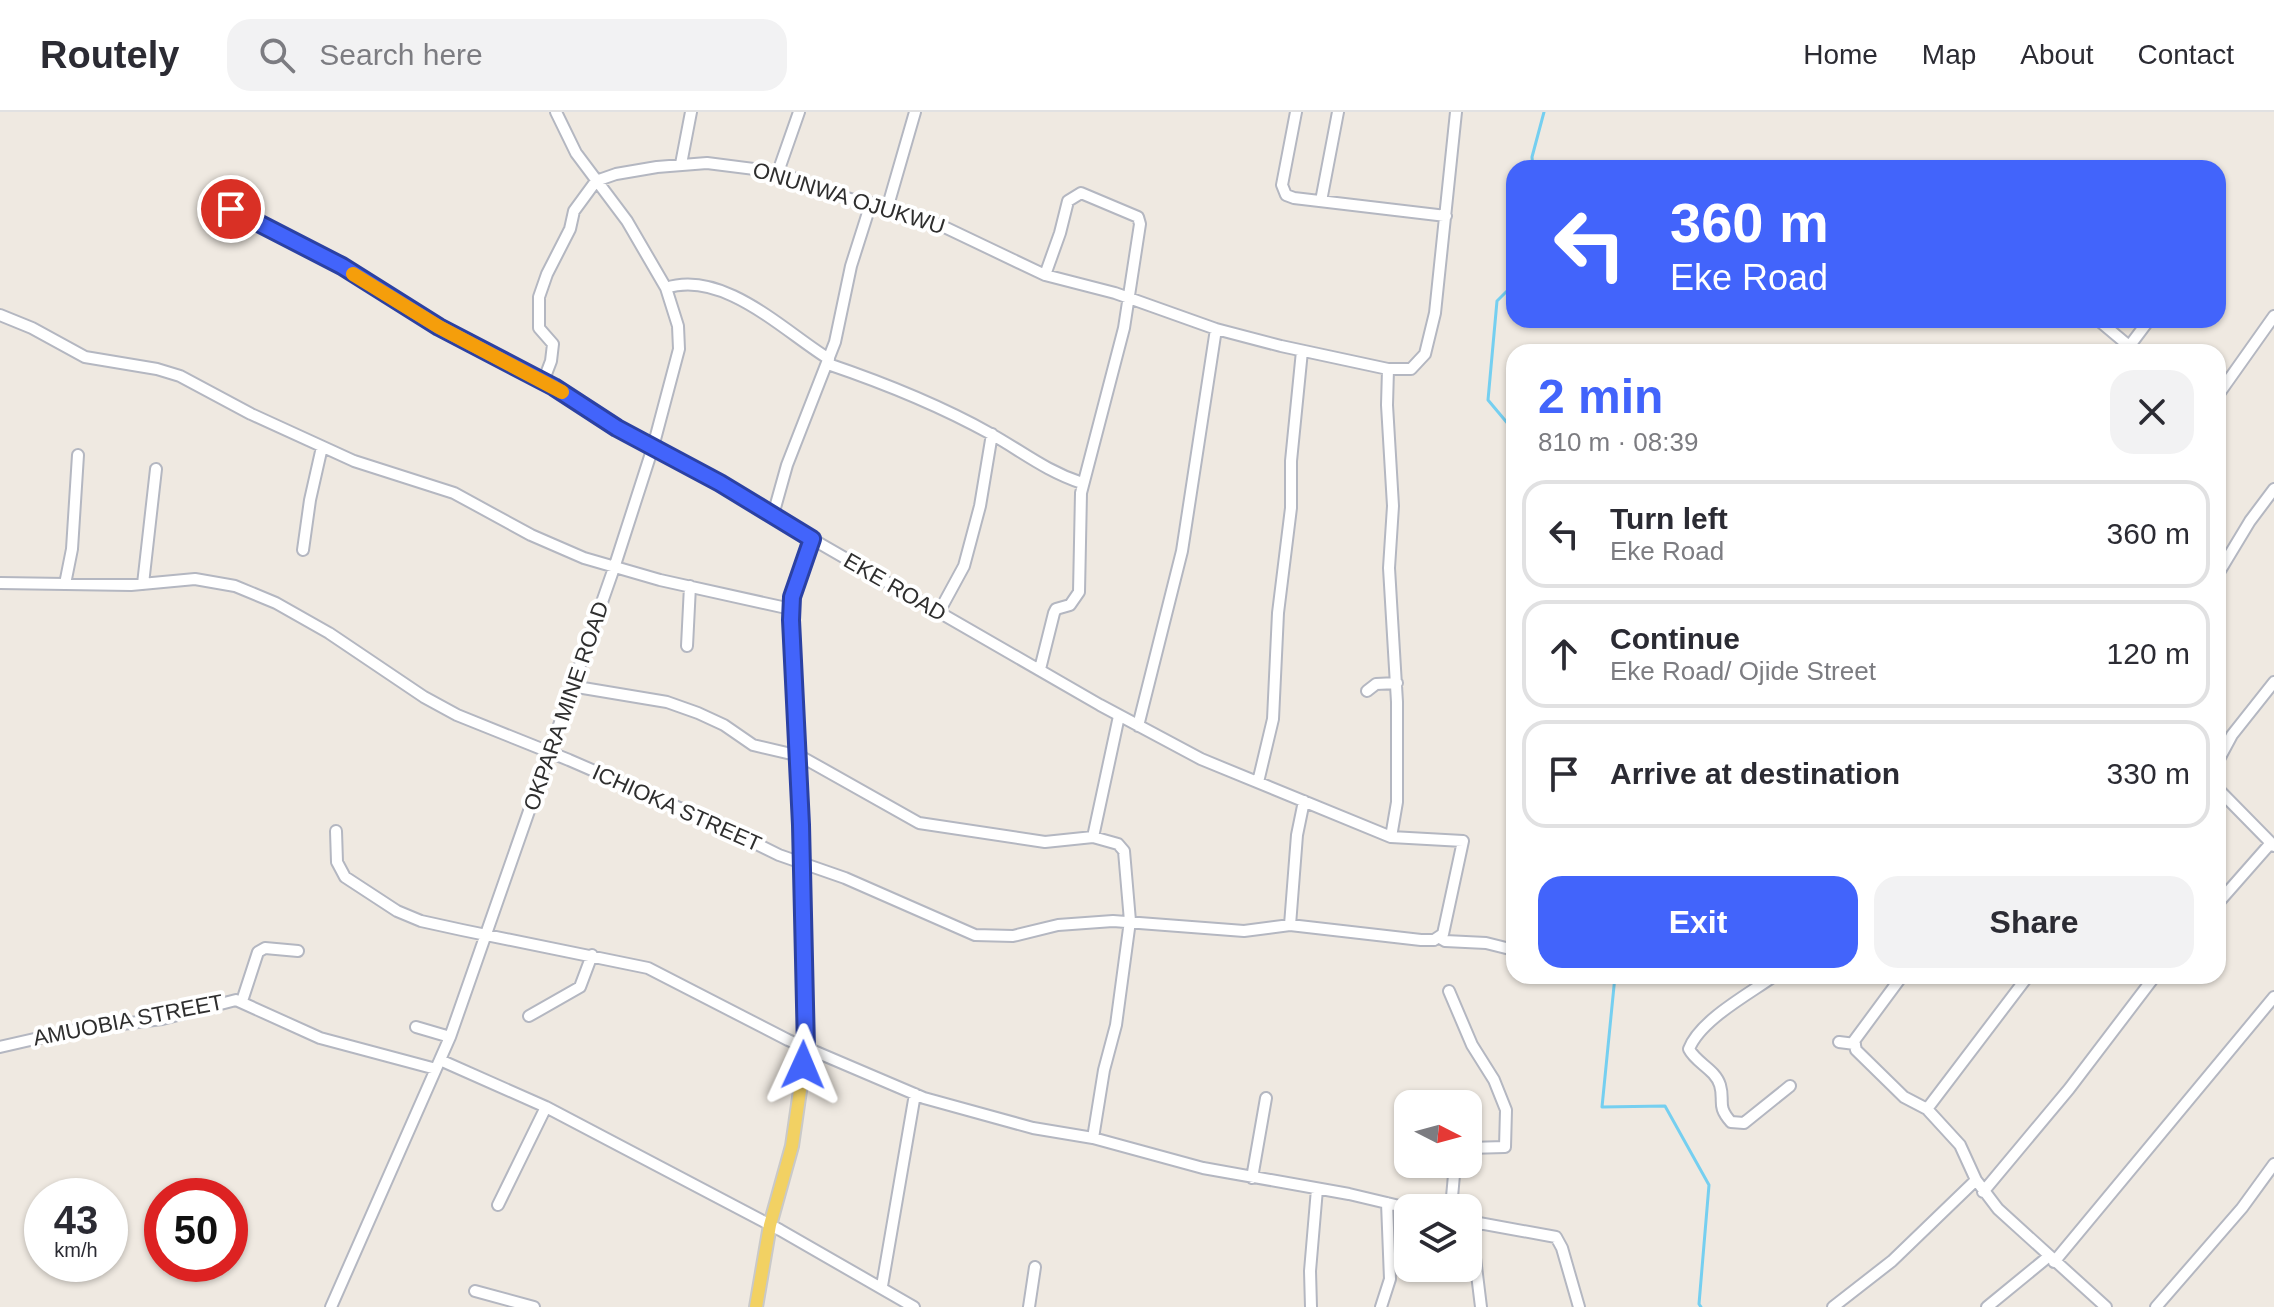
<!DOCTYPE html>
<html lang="en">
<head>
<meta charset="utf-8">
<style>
	:root { --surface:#fff; --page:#f2f2f3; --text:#2b2b33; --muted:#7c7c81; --line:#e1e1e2; --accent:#4264fb }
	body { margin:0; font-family:Arial,sans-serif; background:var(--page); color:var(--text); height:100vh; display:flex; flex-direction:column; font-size:30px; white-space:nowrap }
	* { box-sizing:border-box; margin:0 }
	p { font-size:26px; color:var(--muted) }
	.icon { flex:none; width:44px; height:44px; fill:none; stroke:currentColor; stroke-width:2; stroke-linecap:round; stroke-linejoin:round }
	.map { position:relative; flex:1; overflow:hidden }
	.sheet { position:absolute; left:1506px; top:232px; width:720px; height:640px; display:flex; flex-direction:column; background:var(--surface); border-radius:24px; box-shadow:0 2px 6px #0004 }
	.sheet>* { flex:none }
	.hud { position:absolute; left:1506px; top:48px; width:720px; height:168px; border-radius:24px; box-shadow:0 2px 6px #0004; background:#4264fb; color:#fff; overflow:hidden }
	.needle { width:52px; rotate:96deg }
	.buttons { position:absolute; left:1394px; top:978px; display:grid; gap:16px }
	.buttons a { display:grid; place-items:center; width:88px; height:88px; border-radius:16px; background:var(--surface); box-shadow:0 2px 6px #0004; font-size:40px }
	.speed { position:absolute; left:24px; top:1066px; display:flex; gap:16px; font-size:40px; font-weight:700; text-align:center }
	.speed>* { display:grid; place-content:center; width:104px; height:104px; border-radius:50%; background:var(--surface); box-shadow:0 2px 6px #0004; line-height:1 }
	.speed small { font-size:20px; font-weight:400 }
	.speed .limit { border:12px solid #d22; background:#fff; color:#111 }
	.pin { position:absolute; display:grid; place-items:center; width:68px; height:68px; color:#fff; margin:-34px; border:4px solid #fff; border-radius:50%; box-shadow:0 2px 8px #0007 }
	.me { position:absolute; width:88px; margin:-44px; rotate:1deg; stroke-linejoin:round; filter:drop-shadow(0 0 6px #0008) }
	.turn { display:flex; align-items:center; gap:28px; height:168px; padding:0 32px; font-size:36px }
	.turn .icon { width:104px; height:104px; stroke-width:2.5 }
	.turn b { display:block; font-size:56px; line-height:68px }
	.round { display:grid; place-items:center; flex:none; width:84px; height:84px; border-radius:24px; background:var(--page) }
	.head { display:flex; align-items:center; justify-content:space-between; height:136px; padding:0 32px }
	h1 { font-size:48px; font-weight:700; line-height:60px; color:var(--accent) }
	.action { display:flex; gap:16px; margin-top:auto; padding:16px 32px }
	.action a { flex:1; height:92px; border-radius:24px; background:var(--accent); color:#fff; font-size:32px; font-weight:700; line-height:92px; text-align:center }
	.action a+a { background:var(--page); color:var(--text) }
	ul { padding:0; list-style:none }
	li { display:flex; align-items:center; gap:24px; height:108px; margin:0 16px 12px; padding:0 16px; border:4px solid var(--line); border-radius:24px }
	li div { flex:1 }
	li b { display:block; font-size:30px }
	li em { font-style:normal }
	header { display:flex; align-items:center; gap:48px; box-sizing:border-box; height:112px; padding:0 40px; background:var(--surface); border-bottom:2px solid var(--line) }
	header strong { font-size:38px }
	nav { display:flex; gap:44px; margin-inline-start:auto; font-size:28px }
	.search { width:560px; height:72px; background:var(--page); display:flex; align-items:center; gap:20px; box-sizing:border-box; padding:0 28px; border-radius:24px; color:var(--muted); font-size:30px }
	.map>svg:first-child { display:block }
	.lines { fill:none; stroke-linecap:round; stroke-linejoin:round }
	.stream { stroke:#75cff0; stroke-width:3 }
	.minor-casing { stroke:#b4b7c1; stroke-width:14 }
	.major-casing { stroke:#c9c9c9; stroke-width:16 }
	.minor { stroke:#fff; stroke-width:10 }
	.major { stroke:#f2d163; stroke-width:12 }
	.route-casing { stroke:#2b41a3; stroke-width:20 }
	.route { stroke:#4264fb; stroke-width:14 }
	.slow { stroke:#f59e0b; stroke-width:14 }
	.labels { text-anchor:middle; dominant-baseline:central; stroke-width:8; stroke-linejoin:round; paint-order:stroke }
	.street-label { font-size:22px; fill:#2e2e2e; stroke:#fff }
</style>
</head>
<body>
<header>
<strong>Routely</strong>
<div class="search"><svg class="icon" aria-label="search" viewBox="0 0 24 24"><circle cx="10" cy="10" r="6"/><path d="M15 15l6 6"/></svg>Search here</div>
<nav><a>Home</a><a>Map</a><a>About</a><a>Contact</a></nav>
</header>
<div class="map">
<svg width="2274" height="1195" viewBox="0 0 2274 1195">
	<rect width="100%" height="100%" fill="#efe9e1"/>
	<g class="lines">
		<path class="stream" d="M1533 56 1532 45 1544 0
			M1514 172 1497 189 1488 288 1514 319
			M1615 864 1602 995 1665 994 1709 1073 1699 1192 1701 1195"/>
		<g class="minor-casing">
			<path id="minor" d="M1296 0 1282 73 1286 83 1294 86 1446 104
				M681 52 691 0
				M778 60 799 0
				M1321 89 1338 0
				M887 97 915 0
				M666 176C723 157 785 220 829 247
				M0 203 32 216 85 245 157 257 180 264 251 302 354 349 454 381 531 423 584 446 660 468 791 497
				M2098 208 2129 234
				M2125 240 2149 208
				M828 252C884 271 939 293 991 322 1023 340 1046 359 1082 371
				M1388 257 1387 293 1393 394 1389 456 1397 590V690L1391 725
				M543 270 551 249 553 232 539 216V185L547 162 570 117 574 99 596 69 616 62 657 55 707 51 778 60 833 82 938 112 1045 163 1115 181 1216 217 1281 234 1388 257H1411L1425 242 1435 201 1456 0
				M2218 283 2274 204
				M773 403 787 353 835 230 851 154 871 91
				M303 438 310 388 322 335
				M2218 462 2250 409 2274 377
				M0 471 131 473 195 467 235 474 276 491 329 521 424 585 457 603 569 648 714 711 779 743 845 766 975 823 1013 824 1058 813 1113 809 1244 819 1290 813 1421 828H1434L1443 822 1463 729 1391 725 1201 647 1100 593 812 427 720 371 606 310 554 275 439 215 342 154 231 97
				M65 472 72 437 78 343
				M143 472 156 357
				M939 500 964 454 980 394 992 322
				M687 534 690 474
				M1040 557 1054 501 1056 497 1070 493 1079 480 1081 381 1124 216 1140 112 1138 105 1081 81 1068 89 1060 121 1045 163
				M571 574 667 590 698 601 724 613 753 633 800 644 919 711 1045 730 1093 725 1118 732 1124 739 1130 809 1116 913 1104 958 1093 1026
				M1367 579 1376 572 1397 571
				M1138 614 1182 439 1216 217
				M2218 649 2232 623 2274 570
				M1258 670 1273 607 1278 501 1291 396V349L1302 239
				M2218 677 2274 734
				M336 719 337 750 345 765 397 799 421 809 462 818 648 856 788 928 924 986 1033 1016 1093 1026 1203 1056 1349 1082 1408 1096
				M1093 725 1119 604
				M2218 791 2270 732
				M1290 813 1297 723 1304 689
				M1440 826 1445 829 1486 831 1514 838
				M1774 864C1749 882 1700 908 1689 937 1696 951 1715 957 1720 973 1725 990 1716 993 1731 1010L1744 1011 1790 974
				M1902 864 1854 929 1856 938 1904 985 1927 997
				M2028 864 1927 997 1960 1033 1976 1068 1998 1097 2106 1195
				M1449 879 1472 933 1494 968 1506 998 1505 1035 1468 1036
				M242 889 258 840 265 836 298 839
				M529 904 580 875 592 843
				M416 915 450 925
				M1839 930 1855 932
				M0 935 74 918 162 907 236 888 320 926 436 957
				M440 948 546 995 780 1118 914 1195
				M1252 1066 1266 986
				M1983 1080 2069 977 2155 864
				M498 1093 546 995
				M1451 1096 1455 1052
				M1468 1109 1556 1125 1562 1136 1579 1195
				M1475 1111V1146L1481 1195
				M2054 1150 2274 885
				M882 1174 915 982
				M475 1179 534 1195
				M331 1195 450 925 615 453 653 335 679 237 678 214 666 176 627 109 576 41 556 0
				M1029 1195 1035 1155
				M1311 1195 1310 1159 1317 1077
				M1381 1195 1390 1167 1387 1091
				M1833 1195 1892 1149 1976 1068
				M1987 1195 2048 1145
				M2156 1195 2242 1096 2274 1052"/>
		</g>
		<g class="major-casing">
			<path id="major" d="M756 1195 770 1113 792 1034 806 937 801 713 791 508 795 473 812 427"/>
		</g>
		<use href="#minor" class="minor"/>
		<use href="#major" class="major"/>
	</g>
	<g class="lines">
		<g class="route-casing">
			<path id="route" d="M231 97 342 154 439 215 554 275 617 316 720 371 812 427 792 485 791 508 801 713 806 937 803 953"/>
		</g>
		<use href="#route" class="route"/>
		<path class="slow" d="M353 162 439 215 562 280"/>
	</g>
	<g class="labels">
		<g class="street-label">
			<text transform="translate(849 86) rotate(17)">ONUNWA OJUKWU</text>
			<text transform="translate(895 475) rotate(30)">EKE ROAD</text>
			<text transform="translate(566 594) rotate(-71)">OKPARA MINE ROAD</text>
			<text transform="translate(677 696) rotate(24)">ICHIOKA STREET</text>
			<text transform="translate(128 908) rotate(-11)">AMUOBIA STREET</text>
		</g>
	</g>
</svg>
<div class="buttons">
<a><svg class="needle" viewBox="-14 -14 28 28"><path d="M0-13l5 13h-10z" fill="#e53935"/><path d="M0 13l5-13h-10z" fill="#7c7c81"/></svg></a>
<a><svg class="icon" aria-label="layers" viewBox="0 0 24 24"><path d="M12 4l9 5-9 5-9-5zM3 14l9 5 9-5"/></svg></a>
</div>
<div class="speed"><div>43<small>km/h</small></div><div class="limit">50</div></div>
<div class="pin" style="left:231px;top:97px;background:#d93025"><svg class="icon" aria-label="arrive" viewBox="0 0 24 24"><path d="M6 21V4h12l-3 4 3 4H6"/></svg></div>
<svg class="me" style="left:803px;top:953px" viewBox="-20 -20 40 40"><path d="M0-17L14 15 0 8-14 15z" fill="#4264fb" stroke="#fff" stroke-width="4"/></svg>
<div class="hud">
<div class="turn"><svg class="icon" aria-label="left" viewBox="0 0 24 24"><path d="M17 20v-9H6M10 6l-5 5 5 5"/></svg><div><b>360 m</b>Eke Road</div></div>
</div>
<section class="sheet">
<div class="head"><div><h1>2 min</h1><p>810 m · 08:39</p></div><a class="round"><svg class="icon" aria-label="close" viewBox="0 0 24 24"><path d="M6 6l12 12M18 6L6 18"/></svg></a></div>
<ul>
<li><svg class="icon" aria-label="left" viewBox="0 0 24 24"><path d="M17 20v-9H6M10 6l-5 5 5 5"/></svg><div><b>Turn left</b><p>Eke Road</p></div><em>360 m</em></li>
<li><svg class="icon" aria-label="ahead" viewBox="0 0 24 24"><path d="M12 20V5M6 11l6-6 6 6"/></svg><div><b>Continue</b><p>Eke Road/ Ojide Street</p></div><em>120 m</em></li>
<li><svg class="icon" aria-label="arrive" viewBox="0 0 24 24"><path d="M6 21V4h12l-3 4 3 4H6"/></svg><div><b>Arrive at destination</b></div><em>330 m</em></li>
</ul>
<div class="action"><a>Exit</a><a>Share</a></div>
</section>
</div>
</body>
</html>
